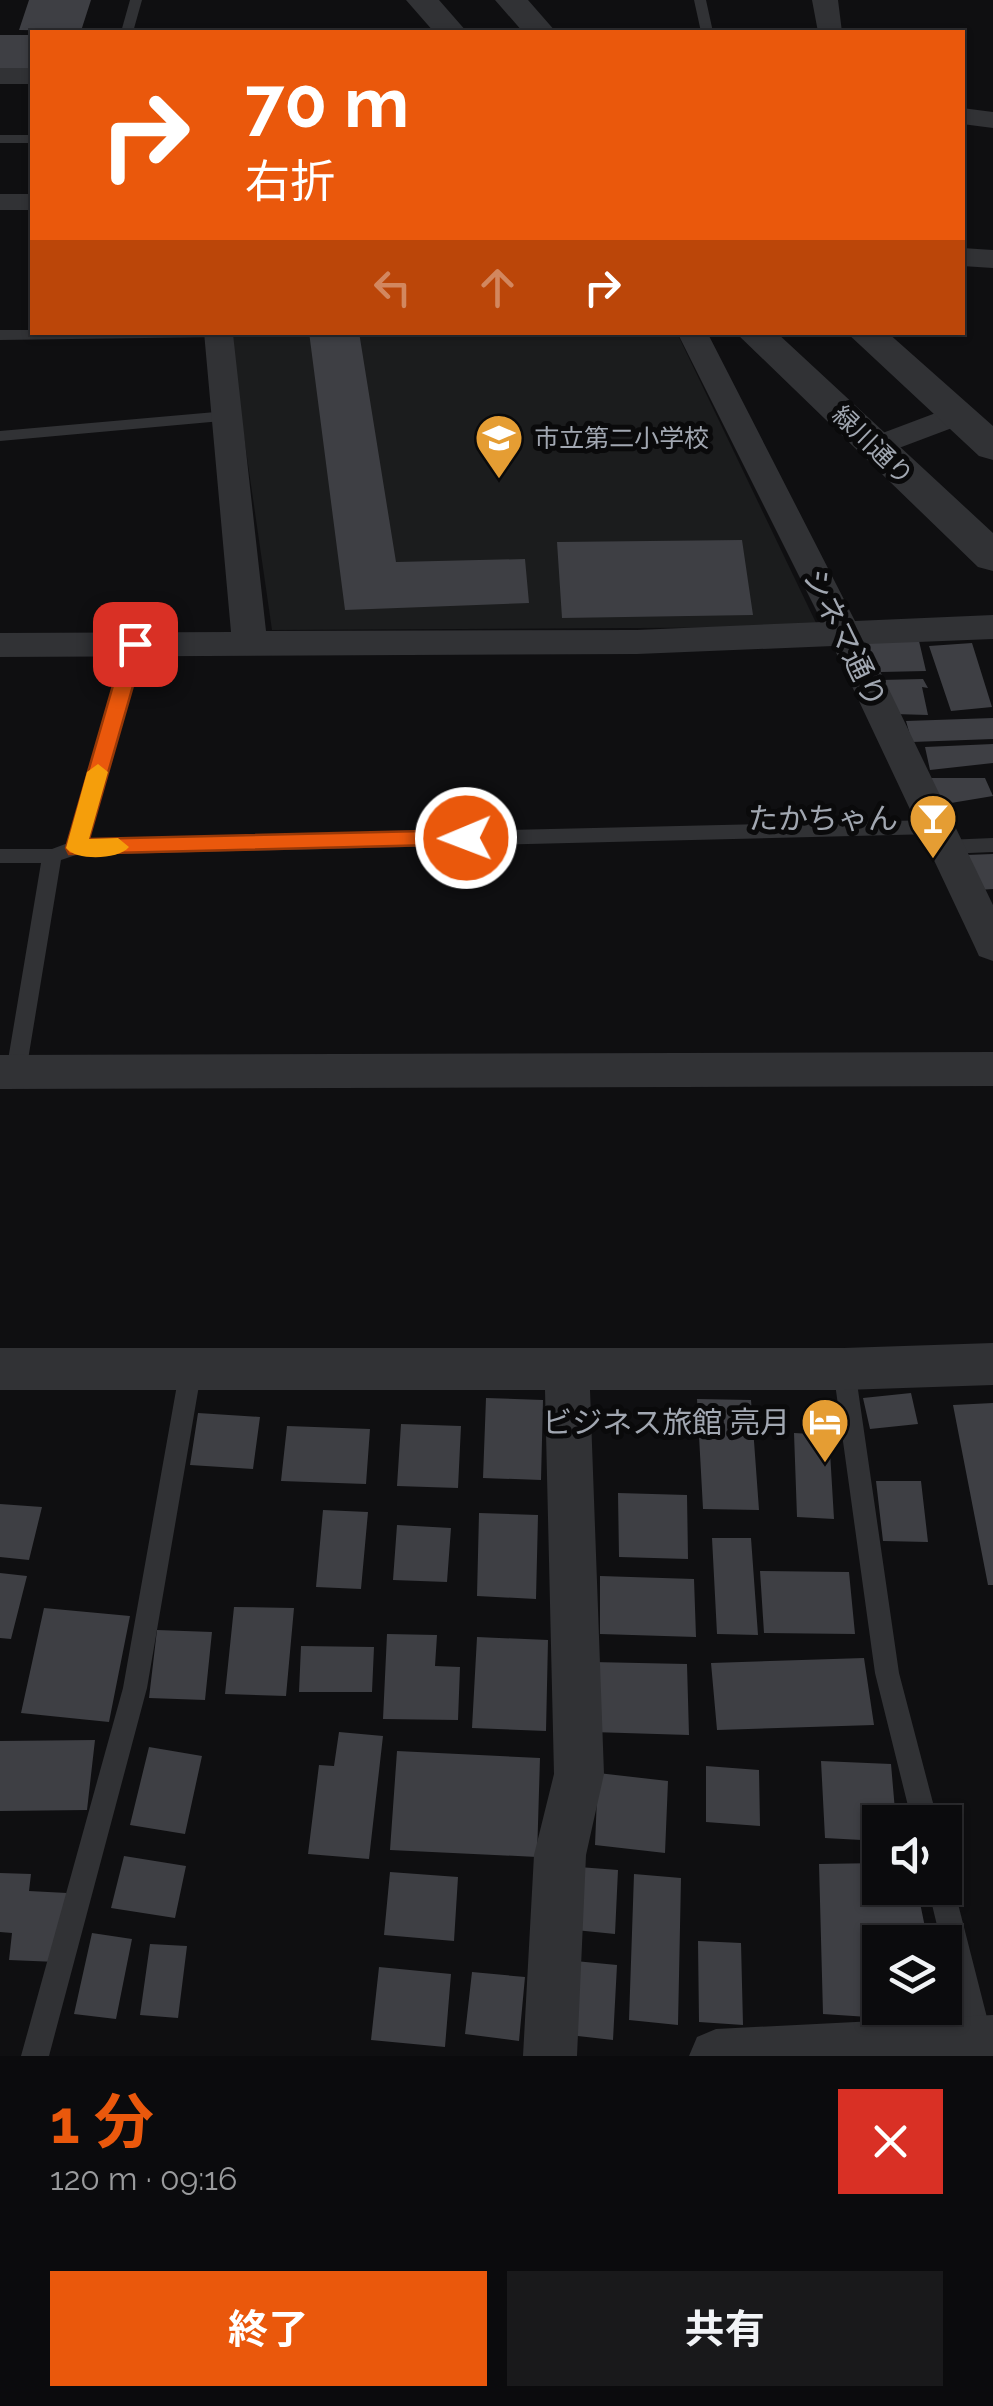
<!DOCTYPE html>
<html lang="ja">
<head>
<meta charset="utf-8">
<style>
	:root { --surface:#0b0b0d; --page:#19191b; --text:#f1f3f6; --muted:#9a9b9d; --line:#2b2b2e; --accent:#ea580c }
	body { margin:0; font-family:Raleway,"Noto Sans JP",sans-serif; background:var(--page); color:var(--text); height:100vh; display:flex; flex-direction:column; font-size:38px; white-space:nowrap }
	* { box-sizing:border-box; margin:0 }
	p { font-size:32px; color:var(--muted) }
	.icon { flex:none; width:55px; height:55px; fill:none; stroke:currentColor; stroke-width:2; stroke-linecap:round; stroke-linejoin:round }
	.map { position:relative; height:2056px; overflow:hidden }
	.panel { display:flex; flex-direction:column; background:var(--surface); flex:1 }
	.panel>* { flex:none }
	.guide { position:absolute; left:30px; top:30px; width:935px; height:305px; border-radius:0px; box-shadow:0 2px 8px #0004,0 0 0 2px var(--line); background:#ea580c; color:#fff; overflow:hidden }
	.fabs { position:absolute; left:862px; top:1805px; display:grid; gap:20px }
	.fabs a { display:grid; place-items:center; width:100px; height:100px; border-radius:0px; background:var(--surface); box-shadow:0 2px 8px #0004,0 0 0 2px var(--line); font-size:50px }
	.pin { position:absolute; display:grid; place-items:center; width:85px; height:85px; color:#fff; margin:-42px; border-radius:20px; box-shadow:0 5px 15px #0006 }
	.me { position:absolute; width:110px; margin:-55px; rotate:269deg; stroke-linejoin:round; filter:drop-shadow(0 0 8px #0008) }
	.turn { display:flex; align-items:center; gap:35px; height:210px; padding:0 50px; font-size:45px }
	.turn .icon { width:130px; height:130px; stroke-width:2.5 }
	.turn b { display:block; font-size:70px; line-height:85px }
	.lanes { display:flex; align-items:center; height:95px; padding:0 50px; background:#0003; justify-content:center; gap:50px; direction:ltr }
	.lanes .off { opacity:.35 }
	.round { display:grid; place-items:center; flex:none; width:105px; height:105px; border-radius:0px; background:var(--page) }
	.headline { display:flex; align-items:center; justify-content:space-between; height:170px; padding:0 50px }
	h1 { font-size:60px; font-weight:700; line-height:75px; color:var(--accent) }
	.action { display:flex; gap:20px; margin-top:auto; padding:20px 50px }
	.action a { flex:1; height:115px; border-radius:0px; background:var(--accent); color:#fff; font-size:40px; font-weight:700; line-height:115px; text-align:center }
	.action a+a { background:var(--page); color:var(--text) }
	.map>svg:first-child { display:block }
	.built { fill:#1b1c1d }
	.building { fill:#3e3f44 }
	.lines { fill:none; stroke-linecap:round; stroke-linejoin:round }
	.service { fill:#313235; fill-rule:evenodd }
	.minor { fill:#313235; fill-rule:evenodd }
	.tertiary { fill:#313235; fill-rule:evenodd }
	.route { fill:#ea580c; stroke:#983908; stroke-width:2.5 }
	.slow { fill:#f59e0b }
	.labels { text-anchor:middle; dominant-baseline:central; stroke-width:10; stroke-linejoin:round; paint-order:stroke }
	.far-poi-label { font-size:25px; fill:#a1a7b1; stroke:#0a0a0b; text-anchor:start }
	.far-street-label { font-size:25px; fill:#a1a7b1; stroke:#0a0a0b }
	.street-label { font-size:30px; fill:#a1a7b1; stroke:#0a0a0b }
	.poi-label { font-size:30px; fill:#a1a7b1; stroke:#0a0a0b; text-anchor:end }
</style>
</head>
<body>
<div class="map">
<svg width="993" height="2056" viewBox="0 0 993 2056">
	<rect width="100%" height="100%" fill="#0f0f11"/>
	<path class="built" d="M229 333H677L818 627 272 630Z"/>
	<path class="building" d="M29 0H91L81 31 19 30Z
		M0 35H32V72H0Z
		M309 332H359L396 562 525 559 529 603 345 610Z
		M742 540 753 615 562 618 557 542Z
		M919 641 926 671 881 672 880 666 874 665 868 642Z
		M972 643 992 707 951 711 929 646Z
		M923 679 928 688 922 687 928 715 894 714 880 680Z
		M993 718V739L912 742 906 721Z
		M993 744V763L930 770 925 747Z
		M927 778H985L993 796 939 805Z
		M993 854V889L978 890 966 855Z
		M911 1393 918 1424 870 1429 863 1398Z
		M486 1398 543 1400 541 1480 483 1478Z
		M697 1399 751 1400 759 1510 703 1509Z
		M993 1403V1585H988L953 1405Z
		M198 1413 260 1417 253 1469 190 1465Z
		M401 1424 461 1426 458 1488 397 1486Z
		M287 1426 370 1429 366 1484 281 1481Z
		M794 1433 829 1435 834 1519 797 1517Z
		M876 1481H921L928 1542 883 1541Z
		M618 1493 687 1495 688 1559 619 1557Z
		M0 1504 42 1507 29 1560 0 1557Z
		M323 1510 368 1512 361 1589 316 1587Z
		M479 1513 538 1515 536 1599 477 1596Z
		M397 1525 451 1528 447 1582 393 1580Z
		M712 1538H751L758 1635 717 1634Z
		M760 1571 849 1572 855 1634 764 1633Z
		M0 1573 27 1576 11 1639 0 1638Z
		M600 1576 694 1579 696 1637 600 1634Z
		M234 1607 294 1608 286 1696 225 1694Z
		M44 1608 130 1616 109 1722 21 1713Z
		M157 1630 212 1632 205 1700 149 1698Z
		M387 1634 437 1635 435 1666 460 1667 458 1720 383 1719Z
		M477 1637 548 1640 546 1731 472 1728Z
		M301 1646 374 1647 372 1692H299Z
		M864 1658 874 1725 717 1730 711 1663Z
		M592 1662 687 1664 689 1735 592 1732Z
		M339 1732 383 1736 369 1859 308 1854 319 1765 334 1766Z
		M95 1740 87 1810 0 1811V1741Z
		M149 1747 202 1756 185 1834 130 1825Z
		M397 1751 540 1758 537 1857 390 1850Z
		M821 1761 891 1764 896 1822H880V1841L825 1838Z
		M706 1766 759 1770 760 1826 706 1822Z
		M598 1773 668 1781 665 1853 595 1845Z
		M124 1856 186 1866 175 1918 111 1908Z
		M880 1863V1888H917L928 1942H880V2008H940L943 2022 823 2014 819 1864Z
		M579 1867 618 1870 615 1934 575 1930Z
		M390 1872 458 1877 454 1941 384 1935Z
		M0 1873 31 1874 29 1891 67 1893 57 1962 9 1960 12 1933 0 1932Z
		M634 1874 681 1878 678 2025 629 2020Z
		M92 1933 132 1939 116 2019 74 2014Z
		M698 1941 741 1943 743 2025 699 2022Z
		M150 1944 187 1946 178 2018 140 2015Z
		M575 1961 617 1965 613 2040 569 2035Z
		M379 1967 451 1974 445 2047 371 2040Z
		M472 1972 525 1977 519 2041 465 2034Z"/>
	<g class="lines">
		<path class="service" d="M130 0H142L133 32H121Z
			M694 0H706L713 32H701Z
			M0 135H32V143H0Z
			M0 330H32V332H225L218 337 0 340Z
			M227 411 235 416 233 420 0 441V431Z
			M135 638 144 644 87 840 934 820 943 827 934 834 76 855 61 860 26 1072 23 1078 16 1081 9 1078 6 1072 41 863H0V849H52L68 843 126 644Z
			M993 838V852L945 854 936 847 945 840Z
			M191 1358 199 1361 202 1368 147 1688 49 2056H21L123 1688 180 1368 183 1361Z
			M844 1359 852 1362 855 1369 899 1673 938 1822H912L875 1673 833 1369 836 1362Z
			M945 1877 950 1879 954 1888 993 2041 989 2051 979 2055 969 2051 965 2041 945 1958V1942H941L928 1888H945Z"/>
		<path class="minor" d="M812 0H838L842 32H818Z
			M0 68H32V84H0Z
			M962 108 993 112V128L962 124Z
			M0 194H32V210H0Z
			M962 248 993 250V268L962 266Z
			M204 332 233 334 266 631 637 630 822 622 677 332H707L855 621 993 615V639L867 644 993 905V961L979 956 974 945 833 646 637 654 0 657V633L231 632Z
			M957 405 968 408 973 415 968 422 875 457 864 454 859 447 864 440Z
			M993 1052V1086L0 1089V1055Z
			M993 1343V1385L844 1390H590L604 1774 586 1855 577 2056H523L534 1855 554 1774 545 1390H0V1348H844Z
			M993 2015V2056H689L697 2037 716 2029Z"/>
		<path class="tertiary" d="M406 0H439L467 32H434Z
			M495 0H528L556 32H523Z
			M735 332H776L993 533V571L978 567Z
			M846 332H887L993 426V460L979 456Z"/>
	</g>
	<path class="route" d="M135 637 145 644 89 839 466 830 477 838 474 844 69 854 66 848 125 644Z"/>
	<path class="slow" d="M98 764 108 772 89 839 118 838 129 847C118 860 76 861 66 848L87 772Z"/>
	<defs>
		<g id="school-pin" transform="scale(2.5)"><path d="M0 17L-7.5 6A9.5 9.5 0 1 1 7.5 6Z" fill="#e59d33" stroke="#0a0a0b"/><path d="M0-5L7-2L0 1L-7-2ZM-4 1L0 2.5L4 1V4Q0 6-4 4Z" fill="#fff"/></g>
		<g id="bar-pin" transform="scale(2.5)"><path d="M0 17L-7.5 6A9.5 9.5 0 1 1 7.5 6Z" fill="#e59d33" stroke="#0a0a0b"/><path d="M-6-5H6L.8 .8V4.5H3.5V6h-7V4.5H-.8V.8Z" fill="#fff"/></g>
		<g id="hotel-pin" transform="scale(2.5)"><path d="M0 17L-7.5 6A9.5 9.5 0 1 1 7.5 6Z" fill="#e59d33" stroke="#0a0a0b"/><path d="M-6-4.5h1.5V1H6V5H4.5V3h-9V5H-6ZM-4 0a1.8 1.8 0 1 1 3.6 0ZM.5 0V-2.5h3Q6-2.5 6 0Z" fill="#fff"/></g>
	</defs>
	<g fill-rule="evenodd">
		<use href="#school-pin" x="499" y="438"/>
		<use href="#bar-pin" x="933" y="818"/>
		<use href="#hotel-pin" x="825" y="1422"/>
	</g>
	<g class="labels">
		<g class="far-poi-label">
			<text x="534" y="438">市立第二小学校</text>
		</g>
		<g class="far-street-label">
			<text transform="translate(873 445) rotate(44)">緑川通り</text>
		</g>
		<g class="street-label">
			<text transform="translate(845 638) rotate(64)">シネマ通り</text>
		</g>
		<g class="poi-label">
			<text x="898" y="818">たかちゃん</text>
			<text x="790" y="1422">ビジネス旅館 亮月</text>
		</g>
	</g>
</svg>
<div class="fabs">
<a><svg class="icon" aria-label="sound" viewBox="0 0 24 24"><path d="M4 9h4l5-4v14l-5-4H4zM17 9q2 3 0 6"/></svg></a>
<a><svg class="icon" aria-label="layers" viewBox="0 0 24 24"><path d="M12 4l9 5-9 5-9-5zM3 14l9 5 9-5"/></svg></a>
</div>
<div class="pin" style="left:135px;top:644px;background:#d93025"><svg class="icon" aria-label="arrive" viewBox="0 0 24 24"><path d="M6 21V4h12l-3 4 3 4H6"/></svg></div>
<svg class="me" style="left:466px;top:838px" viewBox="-20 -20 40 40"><circle r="17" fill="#ea580c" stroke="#fff" stroke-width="3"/><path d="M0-11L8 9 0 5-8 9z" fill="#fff"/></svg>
<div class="guide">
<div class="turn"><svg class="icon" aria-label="right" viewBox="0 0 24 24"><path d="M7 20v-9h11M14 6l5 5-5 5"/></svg><div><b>70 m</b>右折</div></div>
<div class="lanes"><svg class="icon off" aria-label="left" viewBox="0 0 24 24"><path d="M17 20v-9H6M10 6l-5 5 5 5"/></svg><svg class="icon off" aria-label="ahead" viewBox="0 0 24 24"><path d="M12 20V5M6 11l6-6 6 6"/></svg><svg class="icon" aria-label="right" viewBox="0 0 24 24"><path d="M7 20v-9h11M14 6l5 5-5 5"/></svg></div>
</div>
</div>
<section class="panel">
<div class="headline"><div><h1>1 分</h1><p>120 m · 09:16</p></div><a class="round" style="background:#d93025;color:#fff"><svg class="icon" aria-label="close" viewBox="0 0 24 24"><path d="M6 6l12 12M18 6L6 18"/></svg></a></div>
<div class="action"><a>終了</a><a>共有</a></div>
</section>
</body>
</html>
